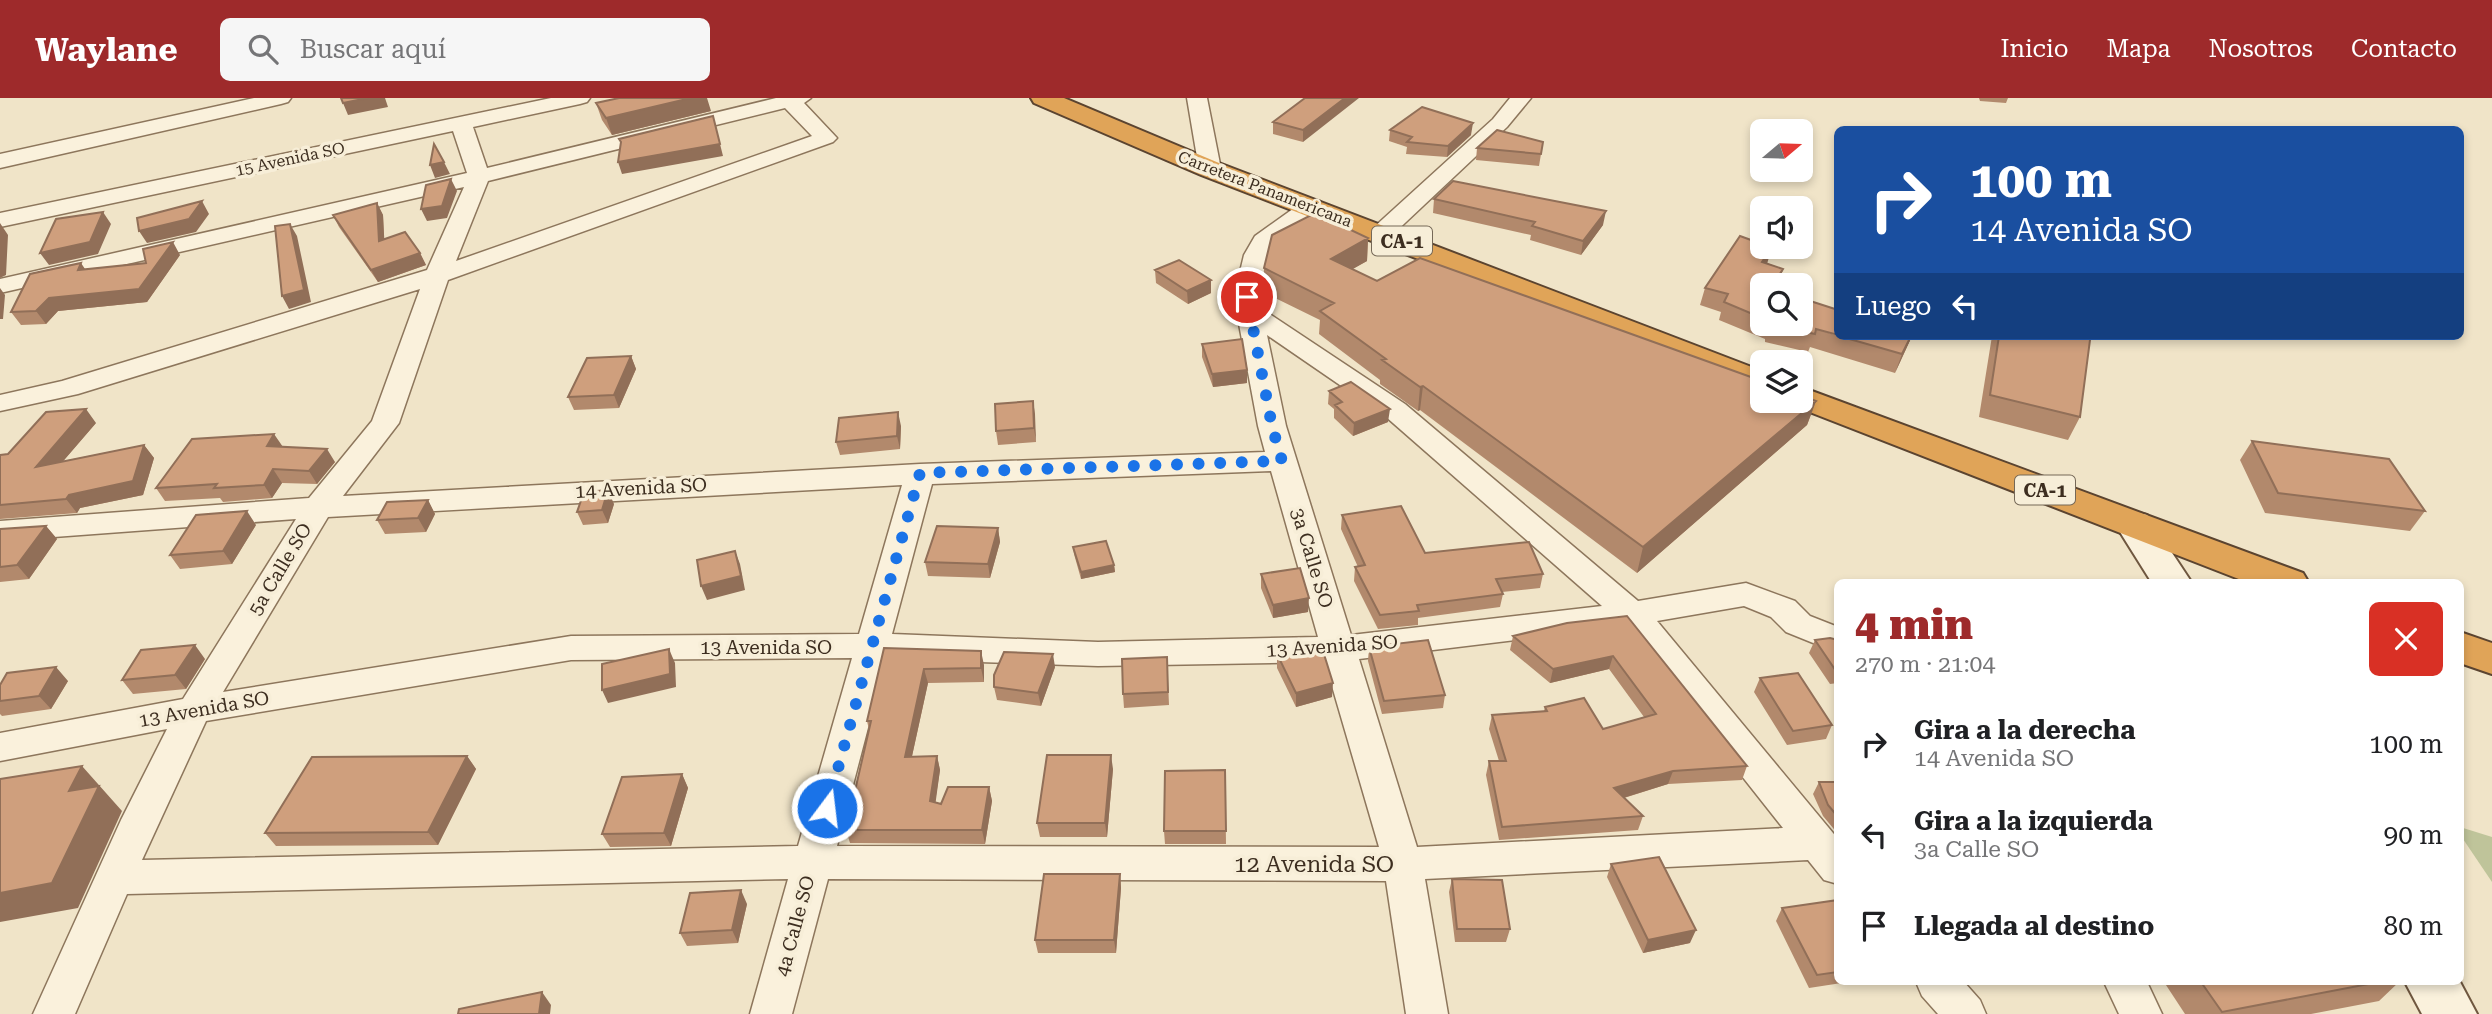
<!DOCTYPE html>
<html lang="es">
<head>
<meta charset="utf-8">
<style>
	:root { --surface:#fff; --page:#f6f6f6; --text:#202124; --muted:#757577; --accent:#9e2a2b }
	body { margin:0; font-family:"Roboto Serif",serif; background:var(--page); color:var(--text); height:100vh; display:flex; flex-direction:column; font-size:26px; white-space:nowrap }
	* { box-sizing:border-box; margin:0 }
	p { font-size:23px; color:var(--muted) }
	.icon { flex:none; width:38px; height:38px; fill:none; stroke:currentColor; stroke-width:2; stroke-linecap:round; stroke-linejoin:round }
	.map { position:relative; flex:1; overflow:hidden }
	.details { position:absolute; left:1834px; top:481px; width:630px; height:406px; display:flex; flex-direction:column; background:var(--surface); border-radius:10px; box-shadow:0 4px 10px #0003 }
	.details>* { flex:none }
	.hud { position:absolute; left:1834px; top:28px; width:630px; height:214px; border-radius:10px; box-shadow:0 4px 10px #0003; background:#1a4fa0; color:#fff; overflow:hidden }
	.needle { width:46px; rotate:71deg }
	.tools { position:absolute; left:1750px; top:21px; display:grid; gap:14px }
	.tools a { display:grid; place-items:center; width:63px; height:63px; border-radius:10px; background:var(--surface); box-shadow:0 4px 10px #0003; font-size:35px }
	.pin { position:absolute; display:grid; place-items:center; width:60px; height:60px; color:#fff; margin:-30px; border:4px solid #fff; border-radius:50%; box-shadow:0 2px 7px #0007 }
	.me { position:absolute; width:77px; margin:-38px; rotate:15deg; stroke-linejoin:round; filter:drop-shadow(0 0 5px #0008) }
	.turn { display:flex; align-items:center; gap:24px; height:147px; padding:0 21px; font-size:32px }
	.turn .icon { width:91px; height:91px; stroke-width:2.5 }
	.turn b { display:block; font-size:49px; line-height:60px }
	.then { display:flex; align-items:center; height:66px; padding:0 21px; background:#0003; gap:14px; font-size:26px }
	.round { display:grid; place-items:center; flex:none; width:74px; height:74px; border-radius:10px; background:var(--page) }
	.head { display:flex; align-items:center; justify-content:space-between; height:119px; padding:0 21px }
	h1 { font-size:42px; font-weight:800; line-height:52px; color:var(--accent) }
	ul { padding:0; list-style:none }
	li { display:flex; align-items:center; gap:21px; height:91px; padding:0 21px }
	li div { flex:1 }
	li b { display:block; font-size:26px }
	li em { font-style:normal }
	header { display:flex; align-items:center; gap:42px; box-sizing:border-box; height:98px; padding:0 35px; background:var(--accent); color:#fff }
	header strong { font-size:33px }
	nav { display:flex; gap:38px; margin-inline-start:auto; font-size:24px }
	.search { width:490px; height:63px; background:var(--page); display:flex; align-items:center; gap:18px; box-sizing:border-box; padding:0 24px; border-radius:10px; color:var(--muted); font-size:26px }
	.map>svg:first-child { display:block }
	.cemetery { fill:#bfc49a }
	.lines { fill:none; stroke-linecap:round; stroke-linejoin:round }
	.street-casing { stroke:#8d765c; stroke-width:3 }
	.secondary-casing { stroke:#6f573f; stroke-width:4 }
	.highway-casing { stroke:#5b4430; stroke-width:4 }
	.street { fill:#faf1dc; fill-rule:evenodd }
	.secondary { fill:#faf1dc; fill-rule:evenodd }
	.highway { fill:#e0a458; fill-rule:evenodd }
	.wall { fill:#b2896c }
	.shaded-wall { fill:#916f58 }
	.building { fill:#cf9f7d; stroke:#916f58; stroke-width:2 }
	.route { stroke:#1a73e8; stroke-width:12; stroke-dasharray:0 21.6 }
	.labels { text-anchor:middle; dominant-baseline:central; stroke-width:7; stroke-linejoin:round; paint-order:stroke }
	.far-street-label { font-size:16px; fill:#3d2e20; stroke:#f7eed8 }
	.shield { fill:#f7eed8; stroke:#756857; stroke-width:2 }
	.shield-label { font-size:18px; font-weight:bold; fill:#3d2e20 }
	.street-label { font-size:19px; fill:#3d2e20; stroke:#f7eed8 }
	.near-street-label { font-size:23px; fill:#3d2e20; stroke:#f7eed8 }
</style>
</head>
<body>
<header>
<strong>Waylane</strong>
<div class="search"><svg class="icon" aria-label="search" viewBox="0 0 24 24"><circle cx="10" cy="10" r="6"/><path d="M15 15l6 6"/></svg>Buscar aquí</div>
<nav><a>Inicio</a><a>Mapa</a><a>Nosotros</a><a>Contacto</a></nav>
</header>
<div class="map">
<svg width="2492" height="916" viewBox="0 0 2492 916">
	<rect width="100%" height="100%" fill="#f0e4c8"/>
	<path class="cemetery" d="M2460 729 2492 739V784L2461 738Z"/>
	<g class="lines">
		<g class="street-casing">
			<path id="street" d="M254 0H291L288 4 281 6 0 70V56Z
				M551 0H590L587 4 580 6 473 29 487 70 776 0H811L804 5 837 40 833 44 448 182 399 325 343 398 920 366 1265 354 1258 328 1234 199 1244 157 1255 138 1304 103H1320L1323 108 1320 113C1289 135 1272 138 1264 177 1261 189 1259 198 1262 211L1405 306 1638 503 1746 485 1795 503 1810 518 1838 529V555L1786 534 1771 519 1744 508 1657 523 1838 741V786L1824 782 1808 762 1425 781 1448 916H1406L1386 783 828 781 792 916H750L788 781 127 796 75 916H33L121 722 167 631 0 663V635L183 601 296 421 0 443V423L309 400 372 323 420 191 78 296 0 313V297L62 283 427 172 464 89 0 195V181L467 75 453 33 0 129V115ZM785 10 812 38 456 163 488 83ZM1267 237 1385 318 1602 508 1351 537 1286 328ZM1271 373 1318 539 1098 544 892 536 932 386ZM902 387 859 536 571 538 223 594 328 419ZM1624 529 1783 730 1417 749 1359 561ZM852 560 798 748 142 762 206 623 571 562ZM886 561 1098 568 1325 564 1379 749 837 748Z
				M1187 0H1207L1221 71 1218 76H1202L1199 71Z
				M1510 0H1531L1507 29 1389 140H1373L1369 135 1373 130 1493 21Z
				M1916 884H1964L1980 902 1986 916H1938L1922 898Z
				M2104 884H2147L2162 916H2119Z"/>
		</g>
		<g class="secondary-casing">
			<path id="secondary" d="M2134 414 2147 417 2192 485H2152L2115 426 2121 417Z
				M2405 884H2460L2477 916H2422Z"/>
		</g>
		<g class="highway-casing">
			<path id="highway" d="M1031 0H1064L1219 65 1762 273V294L1201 77 1034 5Z
				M1801 289 2303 475 2309 485H2249L1789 306 1787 303H1801Z
				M2460 534 2492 545V576L2460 565Z"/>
		</g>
		<use href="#street" class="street"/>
		<use href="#secondary" class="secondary"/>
		<use href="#highway" class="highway"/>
	</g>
	<path class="wall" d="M1305 0 1303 44 1273 36V24Z
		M1979 0H2008L2006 5 1980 3Z
		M596 5 711 13 612 37 602 22Z
		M1390 32 1471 37 1447 59 1406 56 1407 49 1389 43Z
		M1543 44 1539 68 1476 62 1477 50Z
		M1434 101 1603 127 1581 157 1530 142 1531 137 1433 115Z
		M377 105 383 117 384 141 420 155 426 167 378 184 339 129 333 117Z
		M1368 140 1367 163 1352 171 1377 183 1816 303 1807 327 1637 475 1420 312 1418 313 1380 286V282L1319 236 1320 222 1263 194 1264 170Z
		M180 157 147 204 58 213 46 226 21 227 11 214 85 171 146 165Z
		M1767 165 1783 171 1778 187H1762V226H1801L1838 238H1912L1895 275 1810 249 1808 254 1765 244V241L1719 222 1721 214 1700 207 1705 190Z
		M1155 172 1211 182V195L1188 206 1156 185Z
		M1992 238H2088L2080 319 2068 342 1979 319Z
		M1202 246 1247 272V285L1213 289 1202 259Z
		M631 258 636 271 619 310 574 312 568 299Z
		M1329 293 1388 324 1353 338 1334 320V311L1328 306Z
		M1033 303 1036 344 998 347 996 333Z
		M96 325 63 363 144 347 154 360 143 397 80 410 77 415 0 421V357L8 356Z
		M901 328 900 351 840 357 836 344Z
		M2252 343 2425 413 2410 433 2265 415 2240 362Z
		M282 348 335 364 317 386 282 385 272 400 223 404 220 400 165 403 156 390Z
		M428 402 435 416 426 434 385 436 377 422Z
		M614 406 608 425 583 427 577 414Z
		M1342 417 1425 455 1543 476 1540 490 1502 494 1503 496 1500 509 1418 520V527L1378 531 1354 483 1355 469H1358L1341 431Z
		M256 427 232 466 180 471 170 457Z
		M46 428 57 441 29 481 0 484V431Z
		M998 430 1000 444 990 480 928 478 925 464Z
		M1073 449 1114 467 1115 474 1081 481 1074 456Z
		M1261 476 1308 514 1273 520 1261 490Z
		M1627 518 1747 668 1742 682 1668 686 1624 700 1643 718 1638 732 1499 742 1486 677 1489 663H1499L1489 631 1492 617 1544 613 1545 609 1603 631 1644 619 1609 571 1550 585 1510 552 1513 538Z
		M1815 542H1838V585L1830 586 1809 555Z
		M1369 549 1445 597 1443 610 1382 616 1368 563Z
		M884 550 984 567V584L928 585 912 658H937L940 672 935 704 941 706 989 689 992 703 985 746 850 745 846 732 869 632 867 623Z
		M1277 556 1332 599 1296 609 1277 570Z
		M1167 559 1169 607 1124 610 1123 596Z
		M205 561 186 591 133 596 122 582Z
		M1055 569 1041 608 997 602 994 589Z
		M1760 580 1832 627 1826 641 1787 647 1754 594Z
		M68 583 51 611 2 618 0 616V587Z
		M467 658 476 671 438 747 276 748 265 735Z
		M1113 671 1107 739H1040L1037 725Z
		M1225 672 1226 746H1165L1164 733Z
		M682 676 688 690 671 748 610 749 602 736Z
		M1819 684H1838V736L1823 718 1813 696Z
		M1611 766 1690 845 1643 855 1607 779Z
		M1120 776 1121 790 1116 855H1038L1035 842Z
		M1452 781 1510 831 1506 844H1455L1449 794Z
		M1838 802V884H1848L1809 890 1776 823 1782 810Z
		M747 806 738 845 687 848 680 835Z
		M2164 884H2399L2379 903 2311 916H2185Z"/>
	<path class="shaded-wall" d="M368 0H385L388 9 348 17 343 5Z
		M691 0H707L711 13 612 37 606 20Z
		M1345 0H1359L1303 44V32Z
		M713 18 723 58 622 76 618 64Z
		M1473 25 1471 37 1447 59 1448 48Z
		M444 64 450 76 435 80 430 67Z
		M451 81 457 93 447 120 427 123 421 111Z
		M202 103 209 116 196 134 147 145 139 133Z
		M377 105 383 117 385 155 379 143Z
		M1606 113 1603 127 1581 157 1583 143Z
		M103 114 111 126 98 156 49 167 40 155Z
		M0 125 8 137 6 177 0 180Z
		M290 126 297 138 311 204 289 211 282 198Z
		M1368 140 1367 163 1330 184 1331 161Z
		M173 144 180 157 147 204 58 213 46 226 36 213 49 200 139 191Z
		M1772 149 1767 166 1762 164Z
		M420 155 426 167 378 184 371 172Z
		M81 165 89 177 78 172Z
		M1783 171 1778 187H1773Z
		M1211 182V195L1188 206 1187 193Z
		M0 190 5 197 3 221H0Z
		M1911 238H1912L1895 275 1902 256Z
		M631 258 636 271 619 310 614 297Z
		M1247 272V285L1213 289 1212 276Z
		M1423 288 1420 312 1418 313 1420 289Z
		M1033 303 1035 316 1036 344 1034 330Z
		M1816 303 1807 327 1637 475 1643 449Z
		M86 311 96 325 47 382 36 369Z
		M1390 311 1388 324 1353 338 1354 325Z
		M898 314 901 328 900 351 897 338Z
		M274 336 283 349 267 348Z
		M144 347 154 360 143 397 80 410 77 415 66 401 69 397Z
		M327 351 335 364 317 386 309 373Z
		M273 371 282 385 272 400 264 387Z
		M608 392 614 406 608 425 602 412Z
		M428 402 435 416 426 434 418 420Z
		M247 413 256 427 232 466 223 453Z
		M46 428 57 441 29 481 17 467Z
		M998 430 1000 444 990 480 988 466Z
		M735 453 740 466 745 492 707 502 701 488Z
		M1114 467 1115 474 1081 481V474Z
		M1309 500 1308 514 1273 520V507Z
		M195 547 205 561 186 591 175 577Z
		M669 551 675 565 676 589 608 605 602 592Z
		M981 553 984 567V584L981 570Z
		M1053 556 1055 569 1041 608 1038 595Z
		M1613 558 1609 571 1550 585 1553 571Z
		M56 569 68 583 51 611 39 598Z
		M924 571 928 585 909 672 905 659Z
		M1333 585 1332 599 1296 609V595Z
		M1111 657 1113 671 1107 739 1105 725Z
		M467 658 476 671 438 747 428 734Z
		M937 658 940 672 934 716 930 703Z
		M82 668 122 713 78 810 0 824V795L69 693Z
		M1673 673 1668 686 1610 704 1614 690Z
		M682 676 688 690 671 748 664 735Z
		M989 689 992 703 985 746 982 732Z
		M1120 776 1121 790 1116 855 1114 842Z
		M741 792 747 806 738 845 732 832Z
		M1696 832 1690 845 1643 855 1648 842Z
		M542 894 551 907 550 916H539Z"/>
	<path class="building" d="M341 0H368L343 5Z
		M619 0H691L606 20 596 5Z
		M1305 0H1345L1303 32 1273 24Z
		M1422 9 1473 25 1448 48 1407 44 1412 39 1390 32Z
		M713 18 720 46 618 64 621 44 619 41Z
		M1497 32 1543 44 1541 56 1477 50Z
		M434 46 444 64 430 67Z
		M451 81 442 108 421 111 426 87Z
		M1453 83 1606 113 1583 143 1532 128 1535 124 1434 101Z
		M202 103 189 121 139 133 137 120Z
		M377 105 379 143 405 134 420 155 371 172 333 117Z
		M103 114 90 144 40 155 56 121Z
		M1315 115 1368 140 1331 161 1377 183 1420 160 1762 283V303H1801V297L1816 303 1643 449 1423 288 1420 289 1382 262 1386 261 1320 213 1334 205 1264 170 1272 137Z
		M290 126 304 192 282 198 275 128Z
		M1740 138 1762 146V149H1772L1762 164 1783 171 1773 187H1762V220L1724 204 1728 196 1705 190Z
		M173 144 139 191 49 200 36 213 11 214 30 176 81 165 78 172 146 165 143 151Z
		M1179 162 1211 182 1187 193 1155 172Z
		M1801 200 1835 211 1838 206V237L1816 231 1815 236 1770 226H1801Z
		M1839 238H1911L1902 256Z
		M1999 238H2088L2090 242 2080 319 1990 297Z
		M1242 241 1247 272 1212 276 1202 246Z
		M631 258 614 297 568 299 587 260Z
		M1351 284 1390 311 1354 325 1335 307 1342 304 1329 293Z
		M1033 303 1034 330 996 333 995 306Z
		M86 311 36 369 144 347 133 383 69 397 66 401 0 407V357L8 356 46 314Z
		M898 314 897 338 836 344 839 320Z
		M274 336 267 348 327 351 309 373 273 371 264 387 214 390 217 386 156 390 192 341Z
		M2252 343 2389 361 2425 413 2278 395Z
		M608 392 602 412 577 414 584 394Z
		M428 402 418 420 377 422 387 404Z
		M1401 408 1425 455 1529 444 1543 476 1496 481 1503 496 1417 507 1419 513 1380 517 1355 469 1365 467 1342 417Z
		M247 413 223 453 170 457 196 417Z
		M46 428 17 467 0 469V431Z
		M937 428 998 430 988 466 925 464Z
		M1106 443 1114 467 1081 474 1073 449Z
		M735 453 741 478 701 488 697 462Z
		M1300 470 1309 500 1273 507 1261 476Z
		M1627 518 1747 668 1673 673 1614 690 1643 718 1502 729 1489 663H1506L1492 617 1547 613 1545 609 1584 600 1603 631 1656 616 1613 558 1553 571 1513 538 1567 525Z
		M1830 540 1838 542V573H1836L1815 542Z
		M1428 542 1445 597 1384 603 1369 549Z
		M195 547 175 577 122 582 141 552Z
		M884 550 981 553V570L924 571 905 659 937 658 930 703 941 706 948 689H989L982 732H846L871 623H867Z
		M669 551 670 576 602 592V566Z
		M1323 553 1333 585 1296 595 1277 556Z
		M1004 554 1053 556 1038 595 994 589V577Z
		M1167 559 1168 594 1123 596 1122 561Z
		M56 569 39 598 0 603V587L7 575Z
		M1798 575 1832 627 1793 633 1760 580Z
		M1047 657H1111L1105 725H1037Z
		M467 658 428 734 265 735 312 659Z
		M82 668 69 693 99 688 52 785 0 795V681Z
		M1225 672 1226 733H1164L1165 673Z
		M682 676 664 735 602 736 622 679Z
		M1819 684H1838V719L1828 707Z
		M1659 759 1696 832 1648 842 1611 766Z
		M1044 776H1120L1114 842H1035Z
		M1452 781 1502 782 1510 831H1457Z
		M741 792 732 832 680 835 690 795Z
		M1838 802V874L1817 877 1782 810Z
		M2201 884H2379L2222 914Z
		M542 894 539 916H458L459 911Z"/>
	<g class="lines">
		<path class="route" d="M827 710 920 375 1282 363 1272 328 1247 199"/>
	</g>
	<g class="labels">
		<g class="far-street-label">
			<text transform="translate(290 61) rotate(-12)">15 Avenida SO</text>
			<text transform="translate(1265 91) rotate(21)">Carretera Panamericana</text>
		</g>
		<g class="shield">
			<rect x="1372" y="128.5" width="60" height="29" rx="5"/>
			<rect x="2015" y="377.5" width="60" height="29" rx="5"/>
		</g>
		<g class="shield-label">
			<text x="1402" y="143">CA-1</text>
			<text x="2045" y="392">CA-1</text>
		</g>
		<g class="street-label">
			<text transform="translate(641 390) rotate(-3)">14 Avenida SO</text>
			<text transform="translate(1312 460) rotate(73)">3a Calle SO</text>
			<text transform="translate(280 471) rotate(-59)">5a Calle SO</text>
			<text transform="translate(1332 548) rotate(-4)">13 Avenida SO</text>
			<text x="766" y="549">13 Avenida SO</text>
			<text transform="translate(204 611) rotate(-10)">13 Avenida SO</text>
			<text transform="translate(795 828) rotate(-75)">4a Calle SO</text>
		</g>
		<g class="near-street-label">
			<text x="1314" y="766">12 Avenida SO</text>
		</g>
	</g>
</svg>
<div class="tools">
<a><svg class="needle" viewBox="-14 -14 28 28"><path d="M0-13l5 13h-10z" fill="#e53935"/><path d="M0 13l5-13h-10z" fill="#757577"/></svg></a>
<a><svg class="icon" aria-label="sound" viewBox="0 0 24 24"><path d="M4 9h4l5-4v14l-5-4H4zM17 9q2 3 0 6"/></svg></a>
<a><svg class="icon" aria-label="search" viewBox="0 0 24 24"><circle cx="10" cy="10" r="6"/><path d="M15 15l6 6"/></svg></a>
<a><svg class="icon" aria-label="layers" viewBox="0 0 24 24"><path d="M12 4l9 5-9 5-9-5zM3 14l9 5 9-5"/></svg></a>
</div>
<div class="pin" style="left:1247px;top:199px;background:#d93025"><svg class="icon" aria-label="arrive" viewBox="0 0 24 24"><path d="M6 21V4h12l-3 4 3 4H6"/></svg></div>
<svg class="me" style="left:827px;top:710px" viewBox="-20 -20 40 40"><circle r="17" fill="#1a73e8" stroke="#fff" stroke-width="3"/><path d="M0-11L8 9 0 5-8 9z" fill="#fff"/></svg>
<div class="hud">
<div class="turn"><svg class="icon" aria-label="right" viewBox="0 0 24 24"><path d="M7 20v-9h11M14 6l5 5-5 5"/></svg><div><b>100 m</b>14 Avenida SO</div></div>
<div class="then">Luego<svg class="icon" aria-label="left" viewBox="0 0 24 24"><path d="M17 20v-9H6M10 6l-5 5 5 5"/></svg></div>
</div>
<section class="details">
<div class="head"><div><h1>4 min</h1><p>270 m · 21:04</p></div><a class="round" style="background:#d93025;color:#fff"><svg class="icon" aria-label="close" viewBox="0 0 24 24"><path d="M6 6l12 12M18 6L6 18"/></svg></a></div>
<ul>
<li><svg class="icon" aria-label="right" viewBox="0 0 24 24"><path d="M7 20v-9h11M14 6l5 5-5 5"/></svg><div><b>Gira a la derecha</b><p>14 Avenida SO</p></div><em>100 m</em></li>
<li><svg class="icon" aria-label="left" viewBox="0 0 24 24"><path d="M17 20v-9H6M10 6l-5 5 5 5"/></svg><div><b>Gira a la izquierda</b><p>3a Calle SO</p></div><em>90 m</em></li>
<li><svg class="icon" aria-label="arrive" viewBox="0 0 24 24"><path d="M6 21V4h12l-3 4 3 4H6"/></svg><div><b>Llegada al destino</b></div><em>80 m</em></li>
</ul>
</section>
</div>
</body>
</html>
